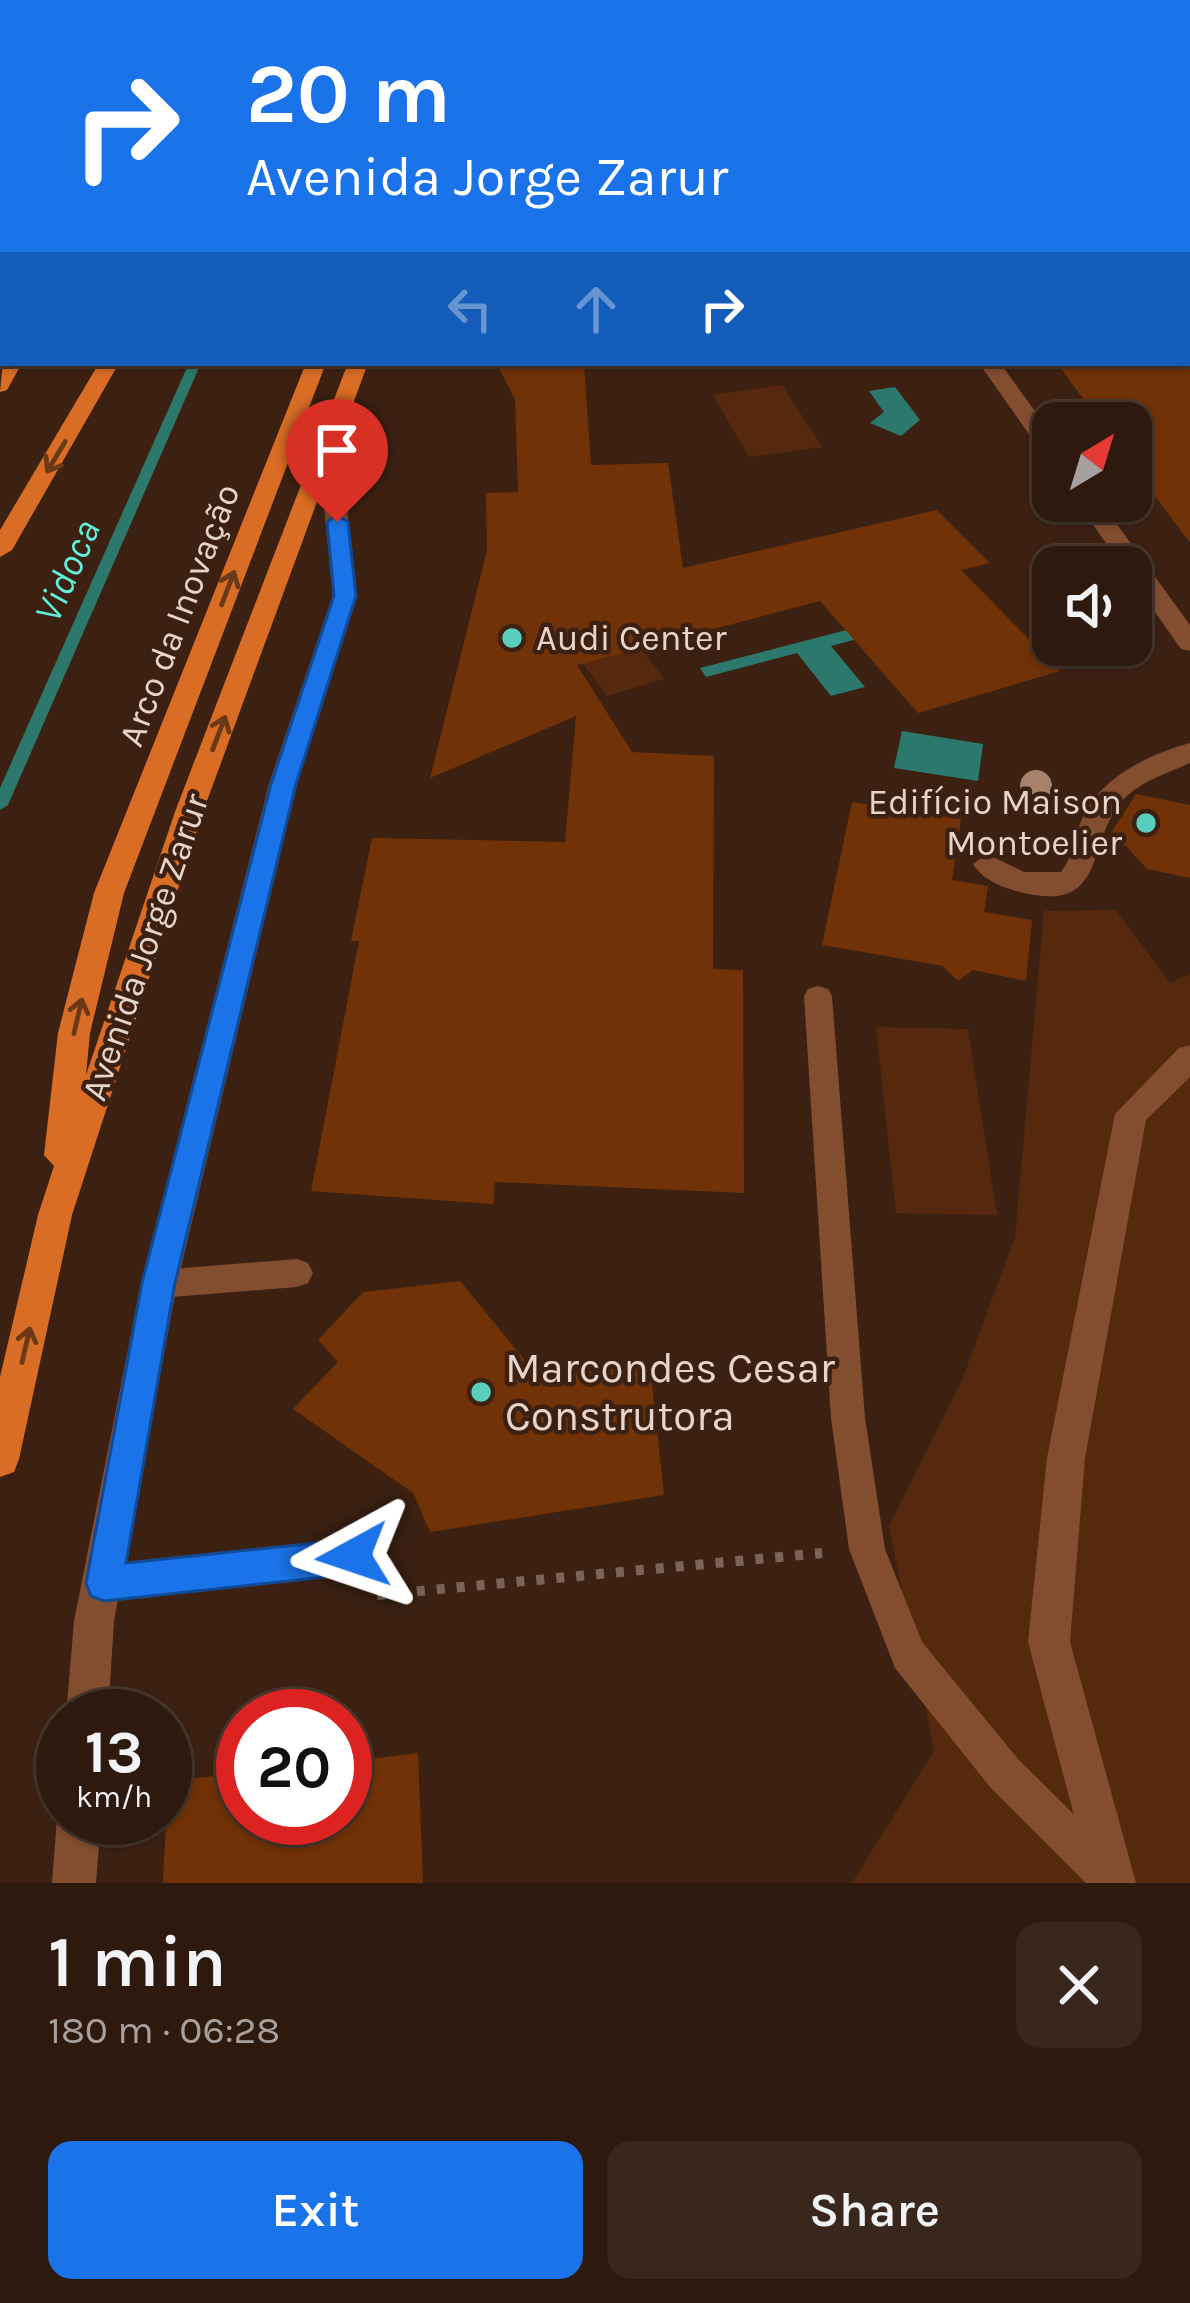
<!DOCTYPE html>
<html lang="en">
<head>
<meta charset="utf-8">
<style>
	:root { --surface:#2d190e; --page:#39261c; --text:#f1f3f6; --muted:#a7a09e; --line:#48382e; --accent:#1a73e8 }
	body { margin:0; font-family:Karla,sans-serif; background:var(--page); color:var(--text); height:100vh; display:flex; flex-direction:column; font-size:45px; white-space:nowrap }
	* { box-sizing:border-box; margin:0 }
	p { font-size:39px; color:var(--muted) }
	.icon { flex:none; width:66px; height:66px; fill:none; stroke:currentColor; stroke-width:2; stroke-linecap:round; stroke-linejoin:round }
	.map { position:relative; height:1883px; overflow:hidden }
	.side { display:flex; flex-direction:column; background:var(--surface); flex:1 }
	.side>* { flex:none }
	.top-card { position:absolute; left:0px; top:0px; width:1191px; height:366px; box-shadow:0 3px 9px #0004,0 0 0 3px var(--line); background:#1a73e8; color:#fff; overflow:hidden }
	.needle { width:78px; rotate:38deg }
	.buttons { position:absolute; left:1032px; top:402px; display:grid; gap:24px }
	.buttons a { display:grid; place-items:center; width:120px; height:120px; border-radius:24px; background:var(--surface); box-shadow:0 3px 9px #0004,0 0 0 3px var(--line); font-size:60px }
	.speed { position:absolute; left:36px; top:1689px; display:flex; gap:24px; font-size:60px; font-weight:700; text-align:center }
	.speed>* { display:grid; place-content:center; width:156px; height:156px; border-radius:50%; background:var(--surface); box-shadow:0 3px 9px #0004,0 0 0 3px var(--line); line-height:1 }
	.speed small { font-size:30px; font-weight:400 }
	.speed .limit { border:18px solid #d22; background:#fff; color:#111 }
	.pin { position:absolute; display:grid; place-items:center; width:102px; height:102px; color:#fff; margin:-123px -51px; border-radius:50% 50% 50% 0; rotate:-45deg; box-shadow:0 0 12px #0007 }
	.pin .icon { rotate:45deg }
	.me { position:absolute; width:132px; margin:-66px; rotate:265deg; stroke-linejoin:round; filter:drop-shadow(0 0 9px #0008) }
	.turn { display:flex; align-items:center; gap:42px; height:252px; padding:0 48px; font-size:54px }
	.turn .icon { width:156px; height:156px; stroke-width:2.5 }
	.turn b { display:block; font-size:84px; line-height:102px }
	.lanes { display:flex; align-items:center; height:114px; padding:0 48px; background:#0003; justify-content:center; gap:60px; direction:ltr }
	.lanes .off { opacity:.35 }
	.round { display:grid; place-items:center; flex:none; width:126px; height:126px; border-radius:24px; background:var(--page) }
	.headline { display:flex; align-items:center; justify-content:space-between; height:204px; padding:0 48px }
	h1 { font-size:72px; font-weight:600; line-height:90px }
	.action { display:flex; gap:24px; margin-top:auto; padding:24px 48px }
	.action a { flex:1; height:138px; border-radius:24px; background:var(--accent); color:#fff; font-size:48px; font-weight:600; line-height:138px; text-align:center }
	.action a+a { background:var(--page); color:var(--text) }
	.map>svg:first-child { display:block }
	.green { fill:#56290e }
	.water { fill:#2c786d }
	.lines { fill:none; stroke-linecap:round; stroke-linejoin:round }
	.stream { fill:#2c786d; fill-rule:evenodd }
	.building { fill:#703206 }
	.path { stroke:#7b6356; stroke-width:10; stroke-dasharray:8 12; stroke-linecap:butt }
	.service { fill:#834d30; fill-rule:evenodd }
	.minor { fill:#834d30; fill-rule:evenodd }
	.secondary { fill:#b45f2c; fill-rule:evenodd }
	.primary { fill:#da6d25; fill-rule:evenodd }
	.tree { fill:#a7816c }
	.oneway { stroke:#6b3818 }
	.route { fill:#1a73e8; stroke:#114b97; stroke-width:3 }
	.poi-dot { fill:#5acebd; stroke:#3c2112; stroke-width:4.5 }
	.labels { text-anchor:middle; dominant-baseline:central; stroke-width:9; stroke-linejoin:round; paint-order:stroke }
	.street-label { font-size:36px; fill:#e7d4cb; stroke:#3c2112 }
	.poi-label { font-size:36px; fill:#e7d4cb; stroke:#3c2112; text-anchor:start }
	.water-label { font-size:39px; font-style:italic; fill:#61eeda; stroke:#3c2112 }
	.near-poi-label { font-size:42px; fill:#e7d4cb; stroke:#3c2112; text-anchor:start }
</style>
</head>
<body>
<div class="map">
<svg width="1190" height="1883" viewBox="0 0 1190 1883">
	<rect width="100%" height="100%" fill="#3c2112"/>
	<path class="green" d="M782 385 822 447 749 457 713 395Z
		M622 624 664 679 607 696 566 640Z
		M1116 910 1170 983 1190 974V1883H852L934 1751 889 1526 962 1380 1015 1237 1044 911Z
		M876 1027 968 1029 997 1215 896 1213Z"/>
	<path class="water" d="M895 387 920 420 901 436 870 423 884 412 869 391Z
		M854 628 861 638 831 646 865 687 831 696 797 653 706 677 700 668Z
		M902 731 983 744 978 781 894 768Z"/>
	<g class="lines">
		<path class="stream" d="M304 0H312L311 3H303Z
			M189 363H201L8 805 0 810V788Z"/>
	</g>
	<path class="building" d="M496 363H584L591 465 668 463 683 568 937 510 990 563 961 570 1060 671 918 713 820 601 577 665 632 752 714 756 713 969 743 970 744 1193 495 1182 493 1204 311 1191 359 941H351L372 838 565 842 576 716 430 778 487 550 486 493 518 492 515 399Z
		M1057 363H1190V543L1131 464V423H1101Z
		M1136 794 1190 805V878L1147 869 1126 846 1107 839Z
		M852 802 961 819 952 880 988 886 984 912 1032 920 1026 981 973 970 958 981 943 966 822 945Z
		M460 1281 537 1375 650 1366 664 1495 430 1532 413 1493 293 1409 338 1362 318 1340 363 1292Z
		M418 1753 423 1883H163L168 1781 243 1773V1818H345V1762Z"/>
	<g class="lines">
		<path class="path" d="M377 1595 822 1553"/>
		<path class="service" d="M50 0H64V3H50Z
			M85 0H99V3H85Z
			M818 986 828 989 832 996 865 1418 885 1549 922 1642 1018 1759 1122 1862 1128 1876 1125 1883H1086L990 1787 895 1668 849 1549 831 1418 804 996 808 989Z
			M297 1259 308 1263 313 1273 308 1283 297 1287 159 1298 148 1294 143 1284 148 1274 159 1270Z
			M353 1539 366 1544 371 1556 366 1568 353 1573 104 1601 91 1596 86 1583 91 1570 104 1565Z"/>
		<path class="minor" d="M1033 0H1049L1052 3H1036Z
			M1188 125H1190V137H1188Z
			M1190 246V258L1188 259V247Z
			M979 363H1000L1053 436V459L1045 457Z
			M329 441 340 448 357 595 297 784 177 1284 114 1621 108 1716H66L74 1621 141 1284 269 784 333 595 318 448Z
			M1076 501H1100L1190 625V651L1181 649 1131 578V567H1123Z
			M1190 743V763C1168 773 1141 781 1124 799 1084 841 1110 915 1020 892 1002 887 984 881 973 864L987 854 1024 872H1061C1073 857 1074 837 1082 819 1101 777 1147 755 1190 743Z
			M1190 1045V1077L1146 1120 1085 1458 1070 1642 1136 1883H1092L1028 1642 1047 1458 1115 1114 1179 1048Z
			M63 1804V1818H101L96 1883H52L57 1818Z"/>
		<path class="secondary" d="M3 120V130L0 131V121Z"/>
		<path class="primary" d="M160 0H176L159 3Z
			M468 0H484V3H468Z
			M509 0H525L528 3H512Z
			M1188 57H1190V67H1188Z
			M1188 79H1190V89H1188Z
			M0 156H3V166H0Z
			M0 230H3V242H0Z
			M0 269 3 270V283L0 282Z
			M3 361 22 363 7 390 0 392Z
			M99 363H119L12 550 0 557V530Z
			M306 363H326L124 893 90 1033 86 1075 176 809 348 363H368L204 809 72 1215 19 1459 14 1472 0 1477V1377L38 1215 54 1166 44 1155 58 1033 94 893Z"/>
	</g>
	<circle class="tree" cx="1036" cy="786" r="16"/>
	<defs><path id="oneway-shaft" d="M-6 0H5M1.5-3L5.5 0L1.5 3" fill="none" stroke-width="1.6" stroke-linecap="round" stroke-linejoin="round" transform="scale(3)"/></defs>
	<g class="oneway">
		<use href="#oneway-shaft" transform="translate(56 457) rotate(121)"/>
		<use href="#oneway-shaft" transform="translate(228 588) rotate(-69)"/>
		<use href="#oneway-shaft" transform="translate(219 733) rotate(-69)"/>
		<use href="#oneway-shaft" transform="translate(78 1016) rotate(-77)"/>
		<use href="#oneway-shaft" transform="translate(26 1345) rotate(-77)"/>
	</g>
	<path class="route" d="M337 515 348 522 356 596 296 784 175 1283 126 1563 353 1539 366 1544 371 1556 366 1568 353 1574 104 1601 91 1596 86 1583 142 1283 271 784 334 596 327 522Z"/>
	<g class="poi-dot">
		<circle cx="512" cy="638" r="12"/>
		<circle cx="1146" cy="823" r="12"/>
		<circle cx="481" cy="1392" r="12"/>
	</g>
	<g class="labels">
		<g class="street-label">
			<text transform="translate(179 615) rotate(-69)">Arco da Inovação</text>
			<text transform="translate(145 947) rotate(-71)">Avenida Jorge Zarur</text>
		</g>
		<g class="poi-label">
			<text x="536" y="638">Audi Center</text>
			<text x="1122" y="802" text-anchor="end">Edifício Maison<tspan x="1122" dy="41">Montoelier</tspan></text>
		</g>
		<g class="water-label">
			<text transform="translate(67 571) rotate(-66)">Vidoca</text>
		</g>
		<g class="near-poi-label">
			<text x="505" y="1368">Marcondes Cesar<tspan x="505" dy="48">Construtora</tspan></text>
		</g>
	</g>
</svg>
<div class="buttons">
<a><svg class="needle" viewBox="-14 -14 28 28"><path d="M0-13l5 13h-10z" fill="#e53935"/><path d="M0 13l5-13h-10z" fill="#a7a09e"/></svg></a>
<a><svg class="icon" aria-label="sound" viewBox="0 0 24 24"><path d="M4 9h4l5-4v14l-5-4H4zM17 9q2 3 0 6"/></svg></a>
</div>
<div class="speed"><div>13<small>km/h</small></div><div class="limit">20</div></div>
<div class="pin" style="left:337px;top:522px;background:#d93025"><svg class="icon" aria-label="arrive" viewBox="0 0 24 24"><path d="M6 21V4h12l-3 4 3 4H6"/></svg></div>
<svg class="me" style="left:353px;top:1556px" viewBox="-20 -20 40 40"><path d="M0-17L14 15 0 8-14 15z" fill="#1a73e8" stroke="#fff" stroke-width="4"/></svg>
<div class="top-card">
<div class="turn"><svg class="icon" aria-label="right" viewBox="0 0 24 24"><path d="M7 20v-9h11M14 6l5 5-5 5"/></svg><div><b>20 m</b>Avenida Jorge Zarur</div></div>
<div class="lanes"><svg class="icon off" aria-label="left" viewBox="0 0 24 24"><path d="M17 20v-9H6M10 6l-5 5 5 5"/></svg><svg class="icon off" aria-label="ahead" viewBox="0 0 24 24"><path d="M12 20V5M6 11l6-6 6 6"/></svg><svg class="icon" aria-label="right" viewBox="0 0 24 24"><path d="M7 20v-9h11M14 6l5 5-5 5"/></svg></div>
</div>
</div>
<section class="side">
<div class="headline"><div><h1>1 min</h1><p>180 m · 06:28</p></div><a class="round"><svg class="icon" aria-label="close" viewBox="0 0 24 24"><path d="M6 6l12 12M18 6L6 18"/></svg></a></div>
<div class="action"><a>Exit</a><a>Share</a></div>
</section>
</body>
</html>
